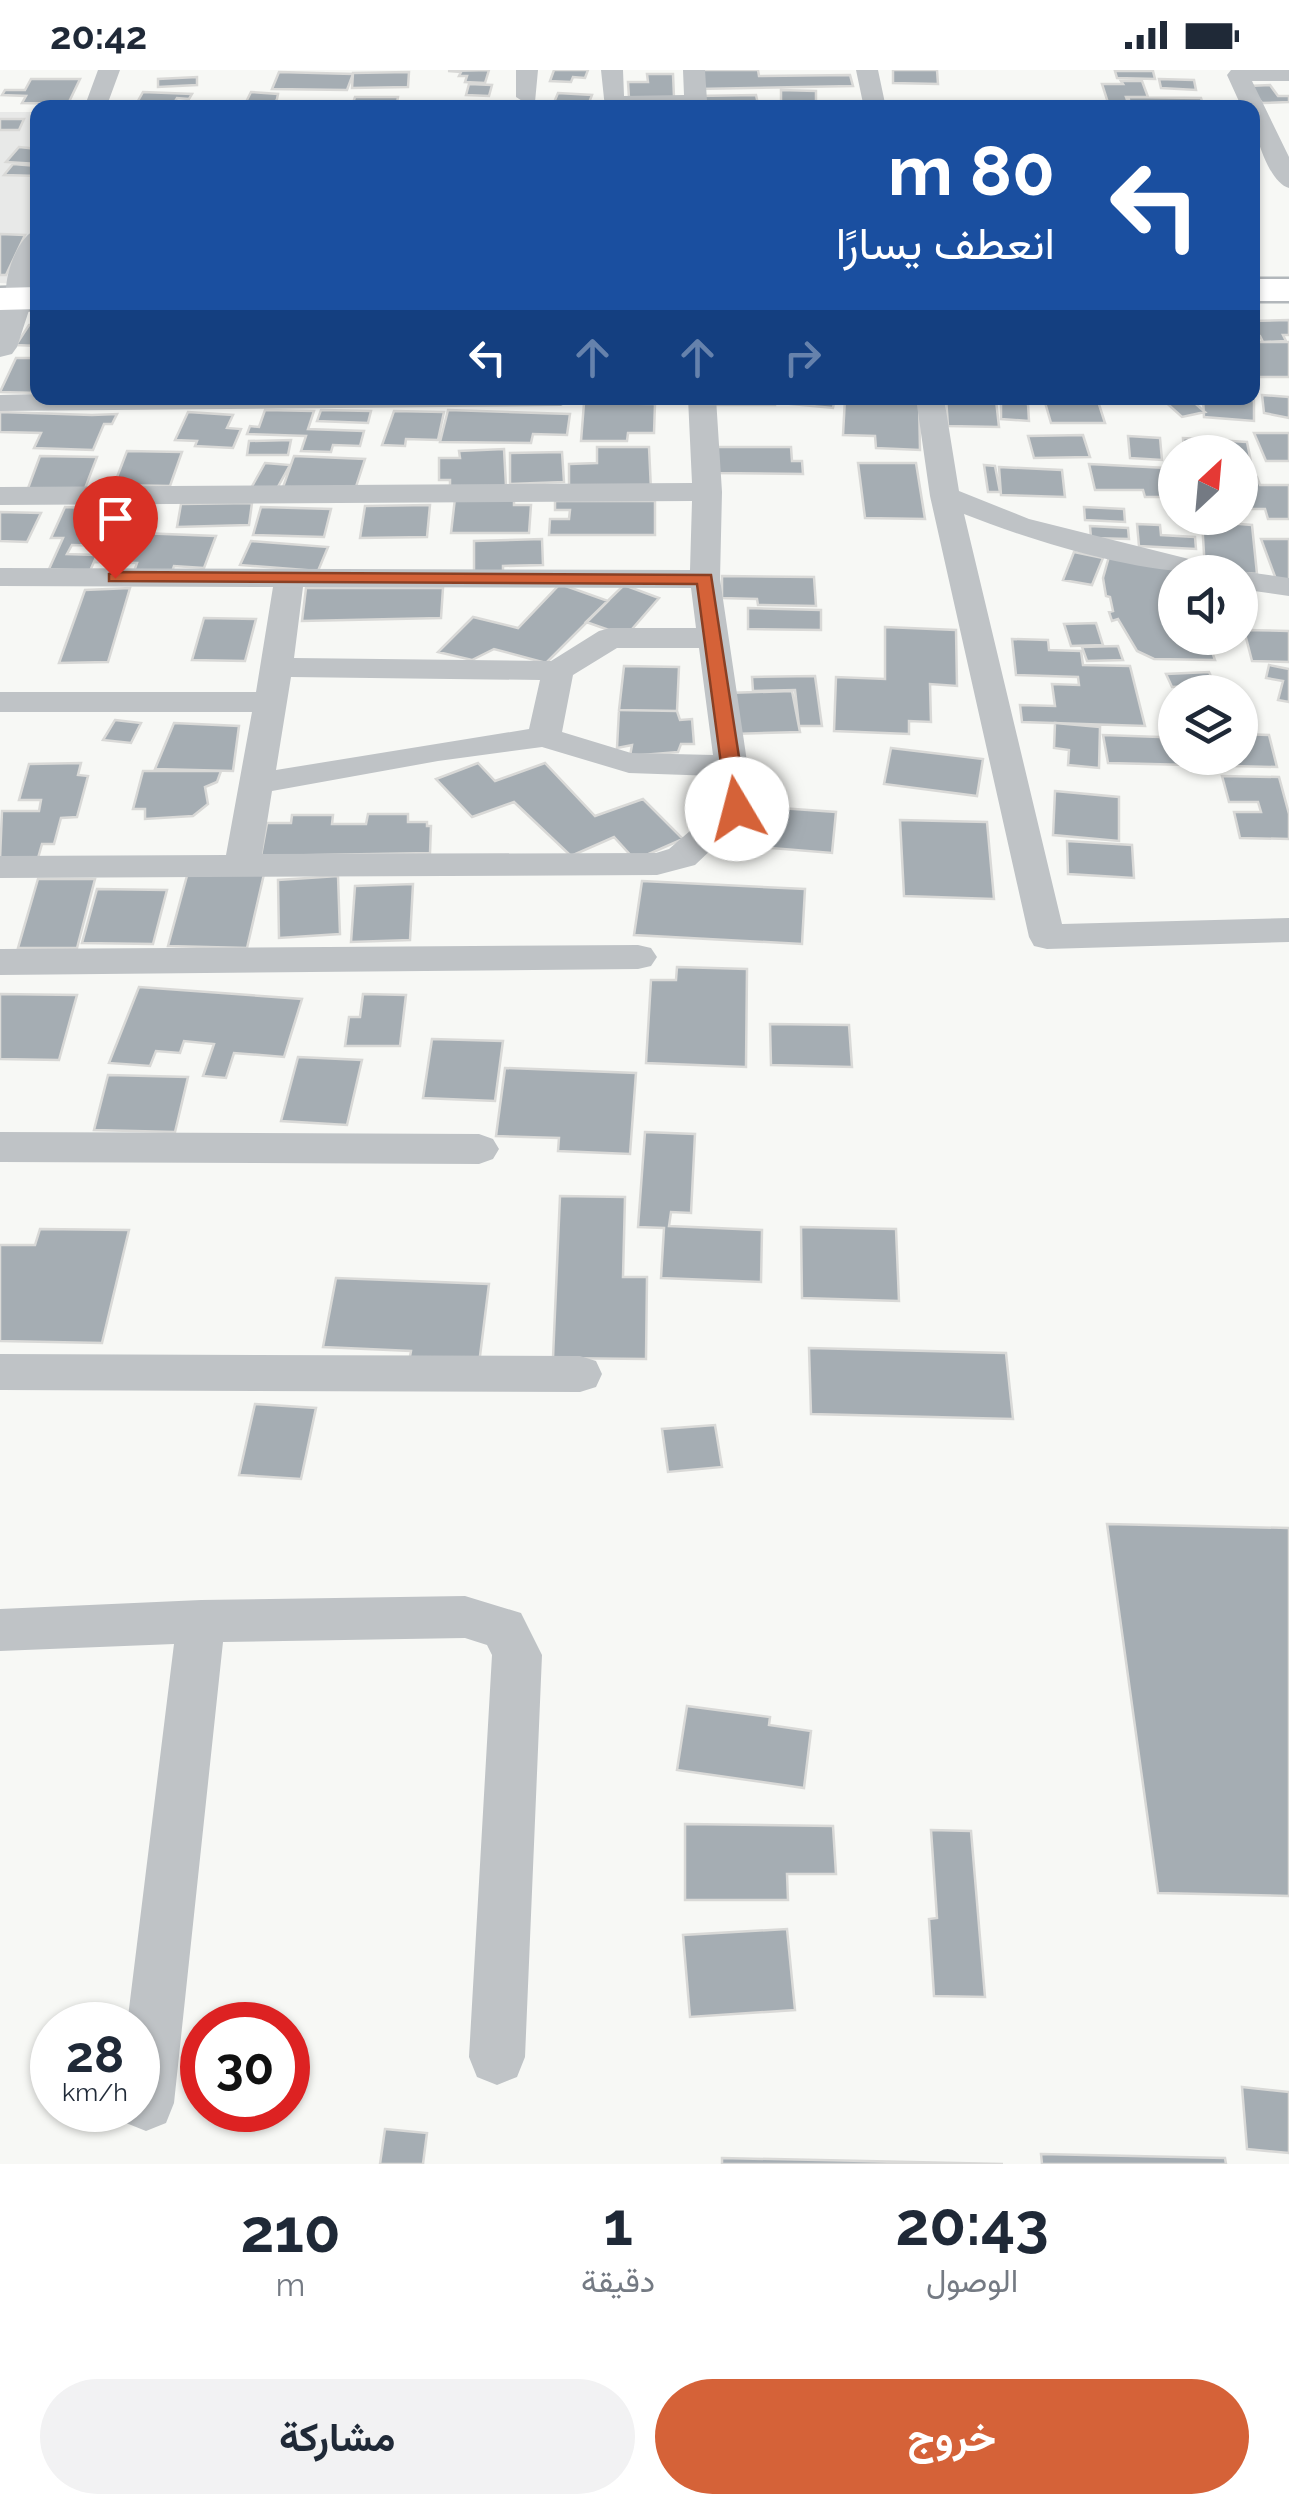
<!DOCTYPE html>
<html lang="ar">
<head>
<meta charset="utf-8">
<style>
	:root { --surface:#fff; --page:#f2f2f3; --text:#1f2937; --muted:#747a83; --accent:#d56238 }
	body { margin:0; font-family:Raleway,Vazirmatn,sans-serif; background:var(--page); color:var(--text); direction:rtl; height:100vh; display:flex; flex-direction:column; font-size:38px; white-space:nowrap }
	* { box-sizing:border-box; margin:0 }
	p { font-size:32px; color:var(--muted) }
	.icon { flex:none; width:55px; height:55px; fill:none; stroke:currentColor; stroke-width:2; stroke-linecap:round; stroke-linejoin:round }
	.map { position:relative; height:2094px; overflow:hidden; direction:ltr }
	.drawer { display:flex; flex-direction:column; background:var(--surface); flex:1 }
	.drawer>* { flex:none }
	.hud { position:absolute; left:30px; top:30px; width:1230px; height:305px; border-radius:20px; box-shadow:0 2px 8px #0004; direction:rtl; background:#1a4fa0; color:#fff; overflow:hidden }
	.needle { width:65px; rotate:26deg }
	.tools { position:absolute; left:1158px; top:365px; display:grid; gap:20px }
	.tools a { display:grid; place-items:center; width:100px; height:100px; border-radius:50%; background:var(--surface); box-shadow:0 2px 8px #0004; font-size:50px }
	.speed { position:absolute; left:30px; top:1932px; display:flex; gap:20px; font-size:50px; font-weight:700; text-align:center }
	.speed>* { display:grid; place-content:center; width:130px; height:130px; border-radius:50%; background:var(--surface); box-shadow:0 2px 8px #0004; line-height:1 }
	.speed small { font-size:25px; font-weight:400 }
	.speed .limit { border:15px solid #d22; background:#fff; color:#111 }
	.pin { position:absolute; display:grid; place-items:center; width:85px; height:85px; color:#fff; margin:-102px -42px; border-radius:50% 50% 50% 0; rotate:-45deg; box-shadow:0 0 10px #0007 }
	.pin .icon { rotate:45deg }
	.me { position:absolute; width:110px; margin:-55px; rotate:352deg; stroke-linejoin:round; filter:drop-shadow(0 0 8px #0008) }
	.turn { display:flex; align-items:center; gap:35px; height:210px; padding:0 40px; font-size:45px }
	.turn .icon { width:130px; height:130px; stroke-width:2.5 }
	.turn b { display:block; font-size:70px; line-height:85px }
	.lanes { display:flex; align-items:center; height:95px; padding:0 40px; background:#0003; justify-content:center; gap:50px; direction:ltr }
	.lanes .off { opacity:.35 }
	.eta { display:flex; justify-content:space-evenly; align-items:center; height:170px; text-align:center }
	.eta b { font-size:60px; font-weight:700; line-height:70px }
	.action { display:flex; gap:20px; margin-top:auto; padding:20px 40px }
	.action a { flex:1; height:115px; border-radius:60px; background:var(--accent); color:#fff; font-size:40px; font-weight:700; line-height:115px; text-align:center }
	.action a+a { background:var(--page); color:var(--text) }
	.status { display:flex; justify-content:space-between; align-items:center; height:70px; padding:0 50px; background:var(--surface); direction:ltr }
	.status svg { height:28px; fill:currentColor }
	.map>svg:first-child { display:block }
	.built { fill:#e8e9e8 }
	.building { fill:#a5adb3; stroke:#d9d9d7; stroke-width:2.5 }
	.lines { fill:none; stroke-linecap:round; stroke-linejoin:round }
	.primary-casing { stroke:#b2b7bb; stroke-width:5 }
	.minor { fill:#bfc3c6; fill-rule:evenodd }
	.tertiary { fill:#bfc3c6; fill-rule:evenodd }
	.primary { fill:#fff; fill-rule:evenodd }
	.route { fill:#d56238; stroke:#8a4024; stroke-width:2.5 }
</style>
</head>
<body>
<div class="status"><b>20:42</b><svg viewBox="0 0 49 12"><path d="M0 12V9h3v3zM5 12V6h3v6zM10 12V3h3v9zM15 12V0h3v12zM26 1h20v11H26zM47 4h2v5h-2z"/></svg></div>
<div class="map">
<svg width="1289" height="2094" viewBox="0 0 1289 2094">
	<rect width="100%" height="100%" fill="#f7f8f5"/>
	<path class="built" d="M0 42H37V166L16 214 0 213Z"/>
	<path class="building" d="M489 0 485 13 465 12 467 6H459L461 2 448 1Z
		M554 0H588L585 8 573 7 571 12 550 11Z
		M695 0H758L759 6 850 5 853 16 697 19Z
		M893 0H937L938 14 893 13Z
		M1115 1H1153L1155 9 1117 8Z
		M279 2 353 4 347 20 272 19Z
		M409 2 408 17 352 18 353 3Z
		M647 4H673L674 27 629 28 628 12H648Z
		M197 7V15L158 17V9Z
		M31 9H80L68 34 22 33 26 26 2 25 5 20H25Z
		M1159 9 1194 10 1196 20 1161 18Z
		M1121 11H1142L1148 27H1126L1129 35 1109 36 1102 14H1123Z
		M469 14 492 15 489 26 466 25Z
		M1270 15 1278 26H1289V32L1262 33 1249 16Z
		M781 20 816 21V34H781Z
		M143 22 192 24 189 29 177 28 171 38H134Z
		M251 22 278 24 277 29 274 35 245 34Z
		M558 23 592 25 587 38 552 37Z
		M756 25 758 34 698 35 697 26Z
		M355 27H398L397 33H353Z
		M1128 27 1201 28 1204 38 1131 36Z
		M0 49H24L19 60H0Z
		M19 77 38 79V94L6 92Z
		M13 94 38 96V106L4 105Z
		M0 164 25 165 6 205H0Z
		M1289 250V265H1283L1286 271 1263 272 1260 266H1252V251Z
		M29 255H38V276L16 275Z
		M1252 272H1289V307H1252Z
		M16 288H38V323L0 322Z
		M1262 325 1289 327V348L1264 343Z
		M716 328H775V335H716Z
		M791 328H835L833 338 790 334Z
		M845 328 919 330 920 380 876 378 875 366 843 365Z
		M946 328H1023V331L996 330 999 357 948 356Z
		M1097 328 1105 353H1051L1044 329Z
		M1161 328H1189L1205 342 1182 347Z
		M1203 328 1254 330V351L1204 347Z
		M1001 332 1028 334 1029 351 1001 349Z
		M584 333 655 334 654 363H628L627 371H581Z
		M265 340 314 341 308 359 364 361 360 376 333 375 331 382 301 381 306 366 247 364 250 356 259 357Z
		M321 340 371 341 368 353 317 351Z
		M448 340 570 344 567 365 533 364 531 373 440 372Z
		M394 341 444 342 438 370 406 369 405 376 382 375Z
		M0 342 92 345 117 344 112 354H104L93 380 34 378 41 363 0 362Z
		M188 342 233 345 227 358 241 359 233 378 195 376 197 371 175 370Z
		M1254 363H1289V391H1266Z
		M1083 365 1090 387 1034 388 1028 366Z
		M1128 366 1160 368 1162 390 1130 388Z
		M1183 368 1247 372 1252 397H1240V382H1184Z
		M291 370 288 385H247L249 371Z
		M597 377H649L651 420 569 421V394L597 393Z
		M711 377H791L792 391H802L803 404 712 403Z
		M504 379 506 416 450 418V410H439V388H460L459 381Z
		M127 381 182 382 170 416 114 415Z
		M562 382 564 412 510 414V383Z
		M40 386 97 387 84 421H27Z
		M294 386 365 389 354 423 282 420Z
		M265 393 290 395 275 422 250 420Z
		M858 393H916L925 449 865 448Z
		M1089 394 1167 398 1170 410H1175V427H1145L1143 420H1095Z
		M984 395 995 396 1000 422H988Z
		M999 397 1062 400 1065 427 1001 425Z
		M1240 406 1257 407 1260 415H1289V449H1268L1265 439H1240Z
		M455 428H514V435H531L529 463H451Z
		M555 431H655V465H549L550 449H569L570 440H555Z
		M252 433 249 455 177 457 181 434Z
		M430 435 427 467 360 468 365 436Z
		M65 437 125 440 122 448 146 449 140 463 216 466 204 498 174 496 171 505 133 504 137 493 96 492 103 476 72 475 67 484 97 485 90 501 49 499 63 468H51Z
		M261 437 331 439 324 467 253 465Z
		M1084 437 1124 439 1125 452 1085 450Z
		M0 442 41 443 27 472 0 471Z
		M1202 451 1252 455 1257 504 1205 500Z
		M1137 454 1160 455 1161 465 1195 467 1196 479 1139 476Z
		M1090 456 1128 458 1129 469 1091 468Z
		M542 469 543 495 503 496V503H474V471Z
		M1261 469H1289V512H1277Z
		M251 471 328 477 318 501 240 495Z
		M1074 482 1103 488 1092 515 1063 510Z
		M1110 483 1176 498 1162 530 1175 542V568H1207L1215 590 1154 589 1137 581 1118 549 1112 551 1109 542 1113 541 1110 527 1106 526 1103 508Z
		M722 506 814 507 816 536 758 535 757 529 722 528Z
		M560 514 608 531 546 593 494 579 472 590 438 582 473 547 518 558Z
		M624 515 659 528 626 566 586 552Z
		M130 518 108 592 59 593 85 520Z
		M306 518H443L441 548 302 551Z
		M748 538 821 540V560L748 559Z
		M204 548 256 549 245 591 192 590Z
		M1096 553 1103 575 1071 576 1064 554Z
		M885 557 956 560 957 616 930 614 931 652 909 651V664L834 661 836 607 885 609Z
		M1244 560 1289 561V592L1252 591Z
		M1012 569 1048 570 1049 580 1081 581 1083 595 1130 596 1145 656 1022 652 1020 635 1055 636 1052 614 1079 615 1078 607 1016 605Z
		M1118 576 1123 590 1087 591 1082 577Z
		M1269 595 1289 599V632L1278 630 1283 611 1266 608Z
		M624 596 679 597 677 641 619 640Z
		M1209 602 1215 615 1172 617 1166 604Z
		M815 606 822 656H799L795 620 753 621 752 607Z
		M792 621 800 662 732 664 726 623Z
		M619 640 677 641 680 650 692 649 694 674H681L678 682 630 686 632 675 617 678Z
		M115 650 141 653 131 673 103 670Z
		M174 653 239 656 233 701 155 699Z
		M1055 653 1100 657 1099 698 1068 695 1069 680 1054 678Z
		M1240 664 1269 665 1277 697 1108 693 1103 665 1160 667 1162 672 1175 673V688H1240Z
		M891 678 983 689 977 726 884 714Z
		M81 693 78 705 88 706 77 747 61 748 54 774H42L38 788 0 789 2 741H39L41 730H19L29 694Z
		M478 693 495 711 545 693 595 746 643 729 683 769 635 790 614 767 571 786 514 732 472 747 436 709Z
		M143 701H221L217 712 205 717 208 734 193 746 145 749V739H133Z
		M1222 706 1279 707 1289 744V769L1240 768 1234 742H1261L1258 732H1229Z
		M1055 721 1119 727V771L1053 765Z
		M753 736 836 742 832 783 747 776Z
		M368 744H408V752H427V756H431L430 783 261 786 267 753H291L292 745H333L332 754H366Z
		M900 750 987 752 994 829 904 826Z
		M1067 771 1132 775 1134 808 1068 804Z
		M188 802 264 804 247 878 168 876Z
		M338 806 340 864 279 868 278 810Z
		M38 809H95L77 878H18Z
		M642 811 805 819 802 874 634 865Z
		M413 814 410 870 351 872 355 816Z
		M97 819 167 820 153 874 82 873Z
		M677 897 747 899 746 997 646 993 651 910H676Z
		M139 917 302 929 284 987 234 983 226 1008 203 1006 214 974 184 971 180 983 156 981 150 996 109 993Z
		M0 924 77 925 59 990 0 989Z
		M363 924 406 925 400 976H345L349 947H360Z
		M770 954 849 955 852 997 771 995Z
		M432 969 503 971 495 1031 423 1028Z
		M298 987 362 990 347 1055 281 1051Z
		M505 998 636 1003 630 1084 558 1081 559 1068 496 1066Z
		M108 1005 188 1007 175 1062 94 1060Z
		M645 1062 695 1064 691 1143 671 1142 669 1156 762 1160 761 1212 661 1208 664 1158 638 1157Z
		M560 1126 625 1127 623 1207H647L646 1289 553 1288Z
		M801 1157 896 1159 899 1231 802 1228Z
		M40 1159 129 1160 102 1273 0 1271V1175H35Z
		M336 1208 489 1214 479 1294 409 1292 411 1281 323 1277Z
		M809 1278 1006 1283 1013 1349 811 1344Z
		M255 1334 316 1338 301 1409 239 1405Z
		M715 1355 722 1397 668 1402 662 1359Z
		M1107 1454 1289 1458V1826L1158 1823Z
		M687 1636 770 1647 769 1655 811 1661 804 1718 677 1700Z
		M685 1754 833 1756 836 1804H787L788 1830H685Z
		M931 1760 971 1761 985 1927 934 1926 929 1849 937 1848Z
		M787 1859 795 1940 690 1947 683 1865Z
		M1242 2017 1289 2022V2083L1247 2079Z
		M385 2059 427 2063 423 2094H380Z
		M1041 2084 1225 2088 1226 2094H1042Z
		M722 2088 1003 2094H722Z"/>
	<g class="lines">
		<g class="primary-casing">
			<path id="primary" d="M1252 209H1289V231H1252Z
				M38 217V239L0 240V218Z"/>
		</g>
		<path class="minor" d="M98 0H120L106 38H84Z
			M516 0H538L535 32 527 34 516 27Z
			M601 0H623L624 26 684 25 683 0H705L707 31 697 38H605Z
			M856 0H878L886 38H864Z
			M1231 0H1289V11H1252L1289 87V118C1268 113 1252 58 1252 38H1242L1227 5Z
			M38 159C38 183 36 212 26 233H8C0 215 17 164 38 159Z
			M38 324V328H575L561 336 0 341V325Z
			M688 328H716L722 422 720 509 754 739 695 795 657 805 0 808V786L226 785 252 642H0V622H256L273 517 0 516V498L690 500 692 431 0 435V417L692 413ZM303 517 691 518 696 558H610L599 561 551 591 294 588ZM617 578H699L713 685 631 683 562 662 573 605ZM291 607 540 610 529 659 276 700ZM542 677 629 703 715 706 719 736 669 779 656 783 262 784 272 721 438 691Z
			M916 328H944L959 421 1029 449 1217 496 1221 502C1147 507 1035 472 964 444L1062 854 1289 848V872L1047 879 1034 876 1029 867 930 426Z
			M1240 501 1289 508V526L1240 519V502H1233Z
			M638 875 651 878 657 887 651 896 638 899 0 905V879Z
			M0 1062 479 1064 493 1069 499 1079 493 1089 479 1094 0 1092Z
			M0 1284 580 1286 596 1291 602 1304 596 1317 580 1322 0 1320Z
			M465 1526 521 1543 542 1585 525 1987 517 2007 497 2015 477 2007 469 1987 492 1585 487 1575 465 1568 223 1572 174 2033 166 2053 146 2061 126 2053 120 2040H138V1955H127L174 1574 0 1581V1539L201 1530Z"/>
		<path class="tertiary" d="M17 218 28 221 33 228 17 277 12 284 0 287V230L6 221Z"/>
		<use href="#primary" class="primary"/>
	</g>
	<path class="route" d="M115 502 711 505 747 739 737 745 727 739 697 514 109 511V504Z"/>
</svg>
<div class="tools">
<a><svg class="needle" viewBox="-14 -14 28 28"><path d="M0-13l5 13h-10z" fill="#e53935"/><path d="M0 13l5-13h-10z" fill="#747a83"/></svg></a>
<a><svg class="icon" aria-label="sound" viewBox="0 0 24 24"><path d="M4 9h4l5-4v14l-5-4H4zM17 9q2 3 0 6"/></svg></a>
<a><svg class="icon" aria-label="layers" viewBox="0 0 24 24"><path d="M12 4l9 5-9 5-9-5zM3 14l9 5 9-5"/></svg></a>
</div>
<div class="speed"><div>28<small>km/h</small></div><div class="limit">30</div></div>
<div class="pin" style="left:115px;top:508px;background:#d93025"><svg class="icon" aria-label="arrive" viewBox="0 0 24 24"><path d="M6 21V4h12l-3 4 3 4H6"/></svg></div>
<svg class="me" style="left:737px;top:739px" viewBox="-20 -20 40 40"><circle r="19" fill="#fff"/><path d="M0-13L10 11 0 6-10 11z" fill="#d56238"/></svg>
<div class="hud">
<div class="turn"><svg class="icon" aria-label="left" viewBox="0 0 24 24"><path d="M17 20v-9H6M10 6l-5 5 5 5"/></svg><div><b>80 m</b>انعطف يسارًا</div></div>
<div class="lanes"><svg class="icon" aria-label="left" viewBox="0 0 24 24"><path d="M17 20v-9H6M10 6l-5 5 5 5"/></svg><svg class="icon off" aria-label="ahead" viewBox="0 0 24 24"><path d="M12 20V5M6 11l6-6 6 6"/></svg><svg class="icon off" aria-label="ahead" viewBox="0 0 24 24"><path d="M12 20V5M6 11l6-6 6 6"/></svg><svg class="icon off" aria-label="right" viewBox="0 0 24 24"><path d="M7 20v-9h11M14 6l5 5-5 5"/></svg></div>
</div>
</div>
<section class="drawer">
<div class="eta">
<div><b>20:43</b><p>الوصول</p></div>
<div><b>1</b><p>دقيقة</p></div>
<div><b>210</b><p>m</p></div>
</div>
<div class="action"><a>خروج</a><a>مشاركة</a></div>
</section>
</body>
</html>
